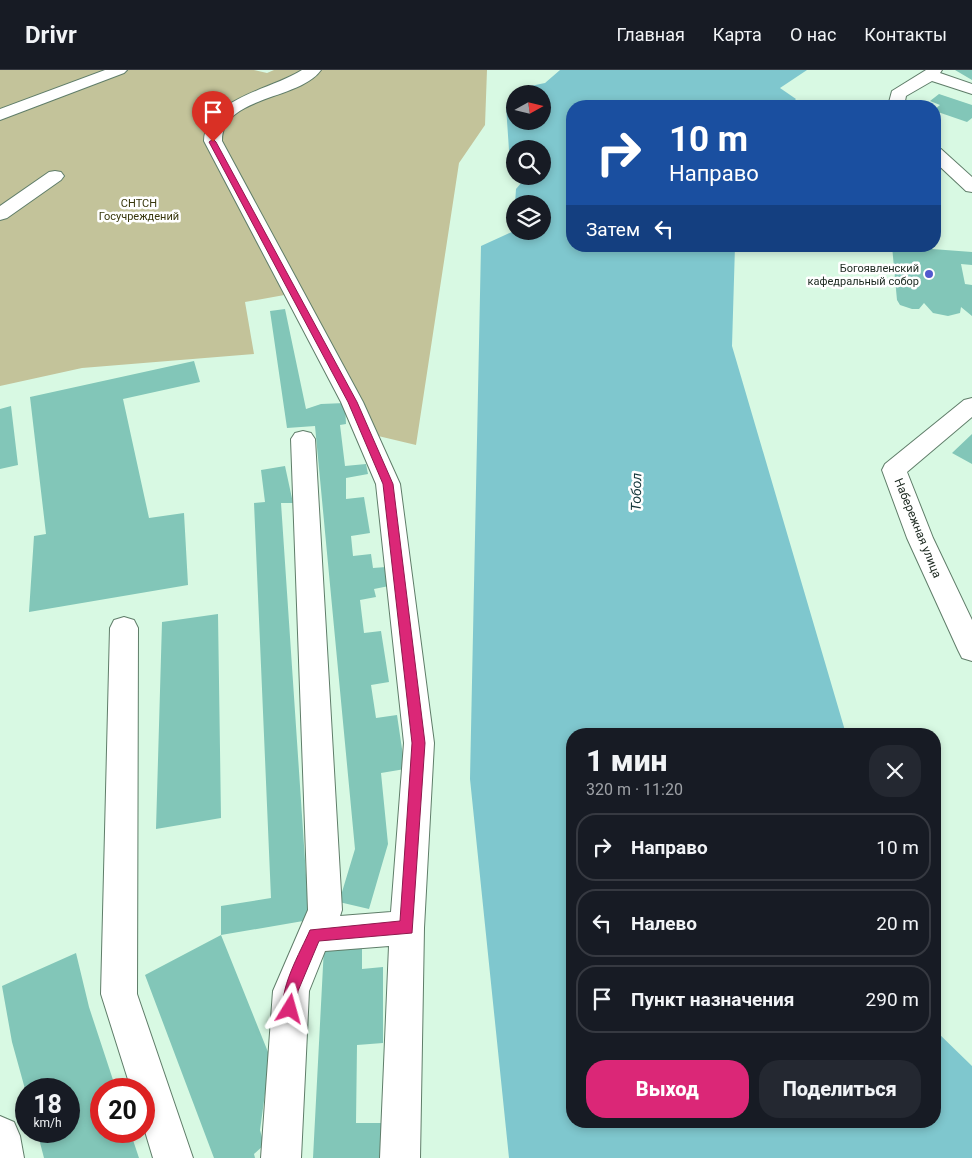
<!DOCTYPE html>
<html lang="ru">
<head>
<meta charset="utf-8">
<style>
	:root { --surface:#171b24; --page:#242831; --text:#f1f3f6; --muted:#9ea1a6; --line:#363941; --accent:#db2777 }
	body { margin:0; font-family:Roboto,sans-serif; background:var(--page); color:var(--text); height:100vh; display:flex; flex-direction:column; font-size:19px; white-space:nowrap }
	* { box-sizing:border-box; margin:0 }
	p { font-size:16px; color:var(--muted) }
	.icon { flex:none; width:28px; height:28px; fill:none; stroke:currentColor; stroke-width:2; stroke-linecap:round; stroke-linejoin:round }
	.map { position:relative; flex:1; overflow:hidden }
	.sheet { position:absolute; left:566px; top:658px; width:375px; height:400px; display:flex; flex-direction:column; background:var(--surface); border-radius:20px; box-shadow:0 2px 8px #0003 }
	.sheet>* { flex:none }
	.top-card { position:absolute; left:566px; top:30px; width:375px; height:152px; border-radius:20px; box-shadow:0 2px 8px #0003; background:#1a4fa0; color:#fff; overflow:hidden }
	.needle { width:32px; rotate:82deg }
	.buttons { position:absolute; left:506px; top:15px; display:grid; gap:10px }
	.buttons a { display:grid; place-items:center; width:45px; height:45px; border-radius:50%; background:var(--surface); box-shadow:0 2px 8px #0003; font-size:25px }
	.speed { position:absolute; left:15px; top:1008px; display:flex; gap:10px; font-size:25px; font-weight:700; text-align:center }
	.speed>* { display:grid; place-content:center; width:65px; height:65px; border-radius:50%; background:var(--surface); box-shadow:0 2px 8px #0003; line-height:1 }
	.speed small { font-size:12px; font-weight:400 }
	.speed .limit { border:8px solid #d22; background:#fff; color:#111 }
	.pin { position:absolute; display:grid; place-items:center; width:42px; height:42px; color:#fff; margin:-51px -21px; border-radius:50% 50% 50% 0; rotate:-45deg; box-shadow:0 0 5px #0007 }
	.pin .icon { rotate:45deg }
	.me { position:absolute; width:55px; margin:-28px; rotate:8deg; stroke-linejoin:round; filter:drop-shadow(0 0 4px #0008) }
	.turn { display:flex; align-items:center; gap:18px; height:105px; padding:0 20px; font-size:22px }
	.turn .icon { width:65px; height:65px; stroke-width:2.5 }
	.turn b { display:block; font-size:35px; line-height:42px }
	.then { display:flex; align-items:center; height:48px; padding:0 20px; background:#0003; gap:10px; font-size:19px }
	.round { display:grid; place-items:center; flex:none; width:52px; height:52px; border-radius:20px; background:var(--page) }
	.head { display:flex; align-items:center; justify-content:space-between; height:85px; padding:0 20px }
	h1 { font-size:30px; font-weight:800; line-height:38px }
	.action { display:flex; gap:10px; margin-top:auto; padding:10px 20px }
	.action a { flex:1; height:58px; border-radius:20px; background:var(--accent); color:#fff; font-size:20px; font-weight:800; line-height:58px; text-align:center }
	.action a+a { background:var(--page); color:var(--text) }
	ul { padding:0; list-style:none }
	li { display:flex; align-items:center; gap:15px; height:68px; margin:0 10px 8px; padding:0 10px; border:2px solid var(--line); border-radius:20px }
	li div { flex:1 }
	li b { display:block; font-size:19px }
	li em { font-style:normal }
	header { display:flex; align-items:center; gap:30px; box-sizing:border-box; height:70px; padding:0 25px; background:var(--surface); border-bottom:1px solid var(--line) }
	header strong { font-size:24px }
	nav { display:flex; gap:28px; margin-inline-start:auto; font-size:18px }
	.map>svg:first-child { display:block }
	.green { fill:#c3c39a }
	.water { fill:#7fc7ce }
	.building { fill:#82c6b8 }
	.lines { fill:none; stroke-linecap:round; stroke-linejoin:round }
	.minor-casing { stroke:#5f7d69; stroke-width:2 }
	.minor { fill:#fff; fill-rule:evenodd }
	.route { fill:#db2777; stroke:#8e194d }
	.poi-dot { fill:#5158ce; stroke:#fff; stroke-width:2 }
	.labels { text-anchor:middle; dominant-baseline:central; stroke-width:5; stroke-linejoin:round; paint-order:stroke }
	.far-park-label { font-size:11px; fill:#39380d; stroke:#fff }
	.far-poi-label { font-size:11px; fill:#202d24; stroke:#fff; text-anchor:end }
	.street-label { font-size:12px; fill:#202d24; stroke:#fff }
	.water-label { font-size:14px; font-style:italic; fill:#15383b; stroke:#fff }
</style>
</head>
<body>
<header>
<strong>Drivr</strong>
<nav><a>Главная</a><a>Карта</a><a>О нас</a><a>Контакты</a></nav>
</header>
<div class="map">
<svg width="972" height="1088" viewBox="0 0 972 1088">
	<rect width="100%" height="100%" fill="#d8f9e3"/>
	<path class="green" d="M0 0H254L267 3 274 0H487L485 55 459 93 416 375 374 365 301 222 245 232 254 284 82 298 0 316Z"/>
	<path class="water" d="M560 0H807L780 18 796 29 789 36H572V176H735L732 276 846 664H572V1051H935V960L972 996V1088H509L470 709 481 176 514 161 515 139V161H542V134H515L516 119 527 106H542V79H515V82L509 80 506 36 515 25V51H542V24H516L521 18 545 13Z"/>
	<path class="building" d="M955 0H972V10Z
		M939 24 972 35V48L967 52 935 41V39L940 35 930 31Z
		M892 176 972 182V195L961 194 965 214 972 215V246L961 237 960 243 948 246 933 243 924 233 919 239H912L900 235 897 230Z
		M285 239 306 339 321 334 345 333 346 354 340 355 345 396 366 394 368 404 346 408V429L364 427 370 463 351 466 353 486 371 484 373 498 386 497 389 516 374 519 376 527 360 530 364 563 381 561 389 612 371 615 376 648 397 645 405 699 381 703 388 774 369 839 339 832 355 779 315 356 287 358 270 241Z
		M194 291 200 312 123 329 149 448 184 443 188 515 29 542 34 466 46 464 30 327Z
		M11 336 18 395 0 399V339Z
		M972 364V394L952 383Z
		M285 396 293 433H281L309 850 221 865V836L271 828 254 433 265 432 261 400Z
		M218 544 221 748 156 759 162 552Z
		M221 865 270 987 260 1060 264 1075 254 1084 255 1088H214L145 905Z
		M362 872V899L383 897V973L357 975 356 1053H382L381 1088H313L324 877Z
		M76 883 89 937 116 1019H101V1061H130L139 1088H44L37 1061H69V1019H25L12 972 2 916Z"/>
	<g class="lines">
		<g class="minor-casing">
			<path id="minor" d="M105 0H127L124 3 0 50V39Z
				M302 0H321C300 30 221 26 222 71L363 332 400 414 434 673 424 858 420 1088H380L389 876 325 881 309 921 301 1088H261L273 921 308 840 291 369 295 363 303 361 311 363 315 369 342 840 340 846 391 842 404 673 376 414 341 332 204 71C205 29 273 19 302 0Z
				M926 0H942L940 3 972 14V24L932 11 906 26 904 36H888L892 21Z
				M935 78 941 79 972 107V122L966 121 935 92Z
				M55 101 61 102 64 106 61 110 7 148 0 150V136L49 102Z
				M972 328V347L907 402 933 468 972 550V591L962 588 958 580 907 468 882 400 885 394 964 330Z
				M124 547 134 550 138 558 137 924 193 1088H153L144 1058V1019H131L101 924 110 558 114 550Z
				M0 1046 14 1052 20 1066 24 1088H0Z"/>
		</g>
		<use href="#minor" class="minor"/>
	</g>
	<path class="route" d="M213 69 216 72 357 332 393 414 425 673 412 863 319 871 298 921 295 944 290 947 285 944C276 923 301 881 310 860L400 851 412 673 383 414 348 332 209 72Z"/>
	<circle class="poi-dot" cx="929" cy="204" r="5"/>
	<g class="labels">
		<g class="far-park-label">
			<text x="139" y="133">СНТСН<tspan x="139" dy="13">Госучреждений</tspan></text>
		</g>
		<g class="far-poi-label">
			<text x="919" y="198">Богоявленский<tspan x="919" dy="13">кафедральный собор</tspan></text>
		</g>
		<g class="street-label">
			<text transform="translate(918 458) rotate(68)">Набережная улица</text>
		</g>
		<g class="water-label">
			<text transform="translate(636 422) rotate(-89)">Тобол</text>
		</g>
	</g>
</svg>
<div class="buttons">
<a><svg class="needle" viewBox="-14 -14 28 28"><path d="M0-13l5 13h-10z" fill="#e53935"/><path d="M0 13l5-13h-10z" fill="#9ea1a6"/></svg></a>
<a><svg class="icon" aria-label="search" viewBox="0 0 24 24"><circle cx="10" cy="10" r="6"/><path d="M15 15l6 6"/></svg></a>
<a><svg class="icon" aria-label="layers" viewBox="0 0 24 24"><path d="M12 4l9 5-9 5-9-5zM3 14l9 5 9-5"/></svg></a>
</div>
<div class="speed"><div>18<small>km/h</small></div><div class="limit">20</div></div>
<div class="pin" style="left:213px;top:72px;background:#d93025"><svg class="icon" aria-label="arrive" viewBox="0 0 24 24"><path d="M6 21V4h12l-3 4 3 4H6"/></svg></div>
<svg class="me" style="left:290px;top:939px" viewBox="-20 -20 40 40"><path d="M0-17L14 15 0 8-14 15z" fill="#db2777" stroke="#fff" stroke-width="4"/></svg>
<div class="top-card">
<div class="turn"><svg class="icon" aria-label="right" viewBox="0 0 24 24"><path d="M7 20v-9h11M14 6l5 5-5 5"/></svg><div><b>10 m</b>Направо</div></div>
<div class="then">Затем<svg class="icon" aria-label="left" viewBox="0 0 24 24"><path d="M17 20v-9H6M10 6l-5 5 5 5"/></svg></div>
</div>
<section class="sheet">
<div class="head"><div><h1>1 мин</h1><p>320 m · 11:20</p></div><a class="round"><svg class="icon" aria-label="close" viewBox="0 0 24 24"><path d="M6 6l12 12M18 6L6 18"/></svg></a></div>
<ul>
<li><svg class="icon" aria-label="right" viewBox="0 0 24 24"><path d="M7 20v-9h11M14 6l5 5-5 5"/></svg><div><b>Направо</b></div><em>10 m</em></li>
<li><svg class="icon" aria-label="left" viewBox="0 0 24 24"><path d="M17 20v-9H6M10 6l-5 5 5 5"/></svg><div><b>Налево</b></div><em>20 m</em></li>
<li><svg class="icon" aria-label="arrive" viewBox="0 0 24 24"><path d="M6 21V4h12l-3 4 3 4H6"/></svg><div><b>Пункт назначения</b></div><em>290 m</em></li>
</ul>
<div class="action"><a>Выход</a><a>Поделиться</a></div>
</section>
</div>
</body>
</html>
